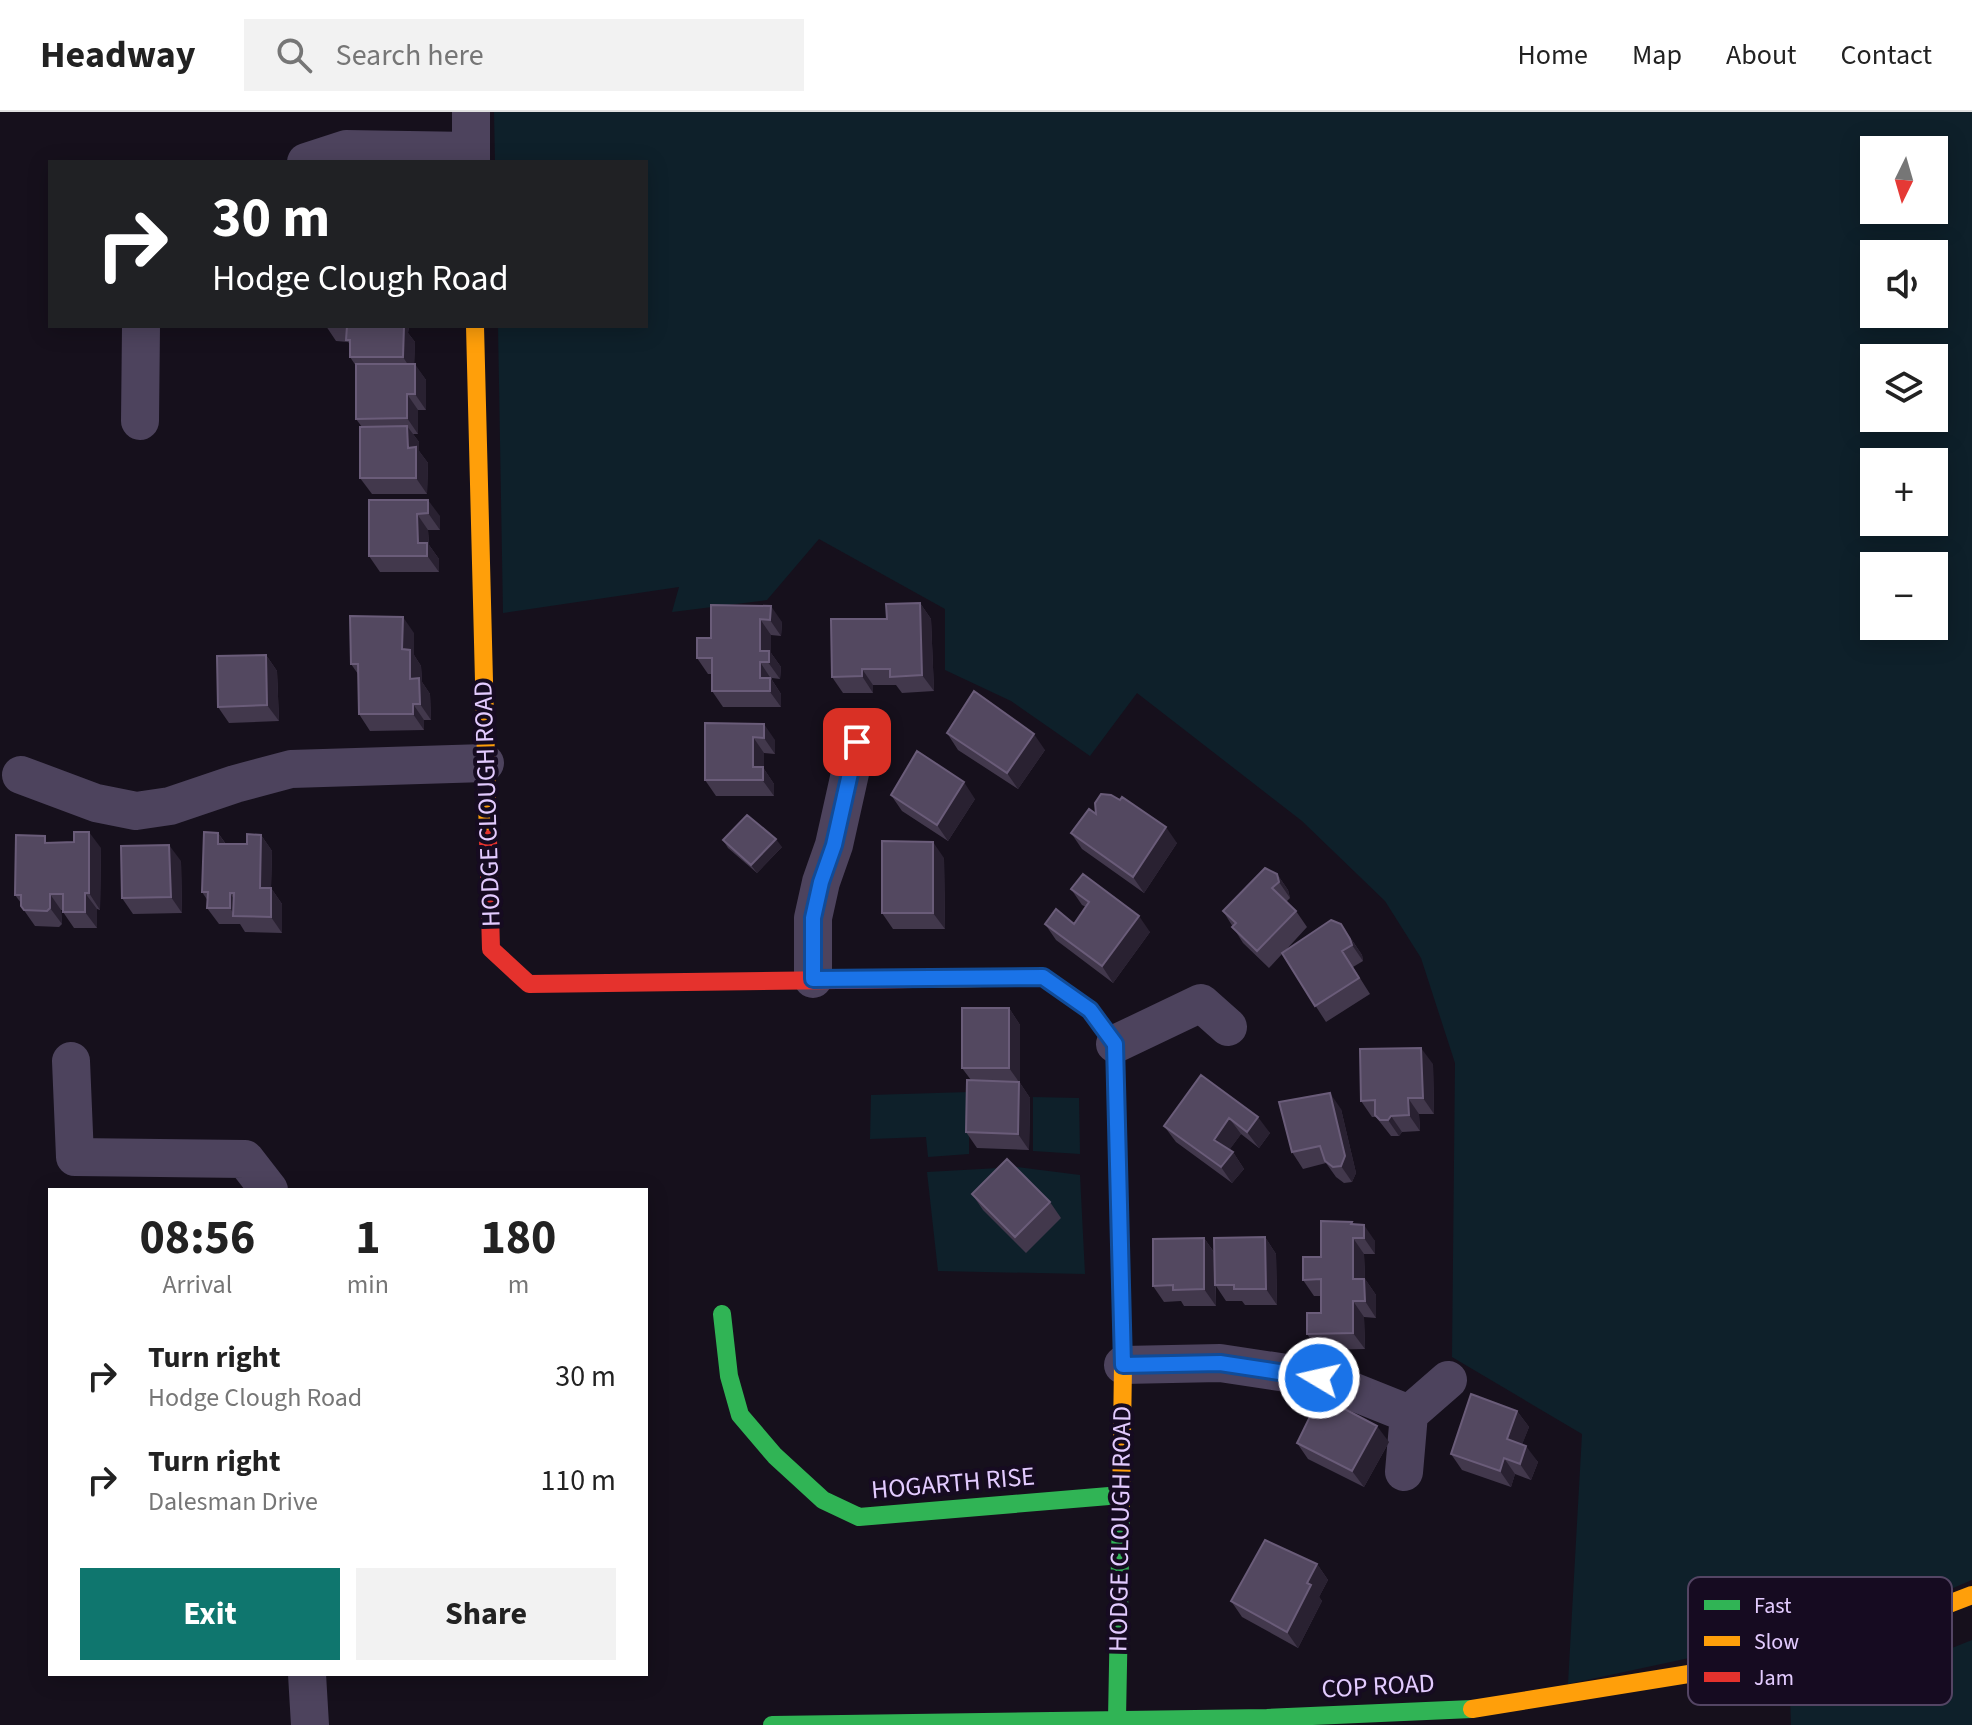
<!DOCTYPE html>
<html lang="en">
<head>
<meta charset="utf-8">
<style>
	:root { --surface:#fff; --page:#f2f2f2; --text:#222; --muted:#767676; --line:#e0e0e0; --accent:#0f766e }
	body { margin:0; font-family:"Source Sans 3",sans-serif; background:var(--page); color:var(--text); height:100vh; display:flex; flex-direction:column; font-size:30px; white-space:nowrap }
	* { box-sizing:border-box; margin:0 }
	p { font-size:26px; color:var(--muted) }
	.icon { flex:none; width:44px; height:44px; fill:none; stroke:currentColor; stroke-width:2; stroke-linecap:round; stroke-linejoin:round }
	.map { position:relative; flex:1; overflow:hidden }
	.side { position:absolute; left:48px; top:1076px; width:600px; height:488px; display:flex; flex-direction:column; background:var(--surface); border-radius:0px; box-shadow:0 4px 20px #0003 }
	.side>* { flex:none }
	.guide { position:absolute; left:48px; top:48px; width:600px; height:168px; border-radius:0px; box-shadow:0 4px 20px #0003; background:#202124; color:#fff; overflow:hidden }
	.needle { width:52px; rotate:185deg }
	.buttons { position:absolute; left:1860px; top:24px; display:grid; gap:16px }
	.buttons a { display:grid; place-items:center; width:88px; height:88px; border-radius:0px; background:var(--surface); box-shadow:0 4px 20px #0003; font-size:40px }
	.pin { position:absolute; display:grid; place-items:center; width:68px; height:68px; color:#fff; margin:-34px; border-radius:16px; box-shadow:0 4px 12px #0006 }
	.me { position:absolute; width:88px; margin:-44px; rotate:279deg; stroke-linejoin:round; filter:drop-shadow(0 0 6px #0008) }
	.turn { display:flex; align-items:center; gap:28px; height:168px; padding:0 32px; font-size:36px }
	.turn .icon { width:104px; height:104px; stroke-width:2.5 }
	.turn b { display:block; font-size:56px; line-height:68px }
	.eta { display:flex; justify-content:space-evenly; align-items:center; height:136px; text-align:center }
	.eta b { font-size:48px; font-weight:700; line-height:56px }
	.cta { display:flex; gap:16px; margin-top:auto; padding:16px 32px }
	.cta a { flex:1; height:92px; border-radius:0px; background:var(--accent); color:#fff; font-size:32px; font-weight:700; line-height:92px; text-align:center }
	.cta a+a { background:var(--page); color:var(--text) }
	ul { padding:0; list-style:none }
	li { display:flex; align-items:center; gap:24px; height:104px; padding:0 32px }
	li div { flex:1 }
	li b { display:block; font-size:30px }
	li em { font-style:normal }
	header { display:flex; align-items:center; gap:48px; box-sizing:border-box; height:112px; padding:0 40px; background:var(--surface); border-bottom:2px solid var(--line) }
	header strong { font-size:38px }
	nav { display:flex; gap:44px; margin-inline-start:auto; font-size:28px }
	.search { width:560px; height:72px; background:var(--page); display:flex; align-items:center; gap:20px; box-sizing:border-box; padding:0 28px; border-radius:0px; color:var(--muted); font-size:30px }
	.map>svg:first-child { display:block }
	.green { fill:#0e202a; fill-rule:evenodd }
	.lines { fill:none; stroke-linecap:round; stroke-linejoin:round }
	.street { stroke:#4d435d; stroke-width:38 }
	.fast { stroke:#30b455; stroke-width:18 }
	.slow { stroke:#ff9f0a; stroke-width:18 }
	.jam { stroke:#e5322d; stroke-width:18 }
	.wall { fill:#42384c }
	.shaded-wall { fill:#292131 }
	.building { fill:#534860; stroke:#6a5c79; stroke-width:2 }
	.route-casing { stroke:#114b97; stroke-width:20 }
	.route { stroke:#1a73e8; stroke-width:14 }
	.labels { text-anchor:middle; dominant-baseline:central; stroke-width:8; stroke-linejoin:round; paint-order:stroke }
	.street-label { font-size:26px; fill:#e3cbff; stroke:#160b21 }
	.key { fill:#160b21; stroke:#544564; stroke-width:2 }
	.key-label { font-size:22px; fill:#e3cbff }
</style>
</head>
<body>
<header>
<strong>Headway</strong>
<div class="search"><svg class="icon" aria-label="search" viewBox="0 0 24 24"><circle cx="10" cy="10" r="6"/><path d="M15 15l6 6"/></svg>Search here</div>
<nav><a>Home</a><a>Map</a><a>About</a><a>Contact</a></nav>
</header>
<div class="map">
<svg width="1972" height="1613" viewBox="0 0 1972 1613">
	<rect width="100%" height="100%" fill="#16101c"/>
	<path class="green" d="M494 0H1972V1468L1890 1503 1568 1572 1582 1322 1452 1245 1455 951 1421 846 1385 789 1302 709 1137 581 1090 644 1011 589 945 558V497L819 427 767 488 672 500 679 475 503 501 498 214H646V50H495ZM1874 38H1934V98H1874ZM1874 142H1934V202H1874ZM1874 246H1934V306H1874ZM1874 350H1934V410H1874ZM1874 454H1934V514H1874Z
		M969 980V1042L928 1045 926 1025 870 1027 871 983Z
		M1033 985 1079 986 1080 1042 1033 1039Z
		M1017 1055 1080 1063 1085 1162 938 1159 927 1060Z
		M1972 1528V1613H1791L1790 1585 1872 1568Z"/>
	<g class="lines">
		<path class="street" d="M471 0V50
			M306 50 346 37 471 39
			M140 309 141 214
			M21 663 96 691 136 699 170 694 235 672 291 657 485 651
			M813 867V806L821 770 834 733 857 630
			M1115 932 1201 891 1228 915
			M71 949 75 1045 245 1047 269 1078
			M1123 1253 1220 1251 1319 1266 1409 1302
			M1404 1360 1409 1302 1448 1268
			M307 1562 310 1613"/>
		<path class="fast" d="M722 1202 729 1264 740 1303 775 1344 823 1388 859 1405 1121 1383
			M1117 1607 1121 1393
			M772 1613 1267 1606 1472 1597"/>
		<path class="slow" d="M475 214 488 727
			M913 867 1043 865 1090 898 1115 932 1123 1253 1121 1393
			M1472 1597 1769 1549 1881 1518 1972 1483"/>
		<path class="jam" d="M488 727 491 837 529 872 913 867"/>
	</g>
	<path class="wall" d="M326 214H409L408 221 415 230 414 252 426 268V298H418V322H413L419 330V339L428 351 427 382H372L360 366 362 315 356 307V254L350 245V232L348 230 336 229Z
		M369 388 440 404V418H428L429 433 439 447V460H380L369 444Z
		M920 491 931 507 934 579 902 581 896 573H873V581H843L832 565 887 507Z
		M711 493 782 510 781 524 771 523V541L781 555 780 567 772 566V568L781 582V595H723L712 579V562H708L697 546 711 526Z
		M414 521V543L421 554 422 570 430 582 431 608H424V618L370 619 359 602 358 562 351 552Z
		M266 543 277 559 279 609 229 611 218 595Z
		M705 611 775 628V642L764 641V657L774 672V684H716L705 668Z
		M947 621 1045 638 1018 677 958 638Z
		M891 683 975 687 948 729 902 699Z
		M1096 702 1177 731 1144 781 1082 737 1071 721Z
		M218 721 226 732H247L261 723 272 739 271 776 282 792V821L245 820 240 812H219L207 796 208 789 202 780Z
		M723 728 782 735 757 761 728 736Z
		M50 731 101 736 100 798 97 797V816H74L63 800V798H61L62 812 59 815 35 814 21 794V791L15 783Z
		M944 746 945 817H893L882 801Z
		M181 749 182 801 133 802 122 786Z
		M1277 762 1288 778 1290 786 1286 790 1296 799 1307 815 1285 839 1352 828 1362 843 1363 849 1353 855 1370 882 1326 910 1282 842 1269 856 1243 831 1223 799Z
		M1071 777 1150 820 1113 871 1056 828 1045 812H1074L1086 795 1082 793Z
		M1009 896 1020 913V971L1030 986 1029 1038 977 1036 966 1020 971 968 962 956Z
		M1433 952 1434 1002H1419L1420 1019 1402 1020 1399 1024H1391L1376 1005H1372L1361 989Z
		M1201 963 1270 1021 1259 1036 1241 1022 1229 1038 1233 1040 1244 1057 1232 1071 1176 1030 1164 1014Z
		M1341 997 1356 1061 1352 1070 1344 1071 1336 1065 1326 1051 1303 1057 1292 1040Z
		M972 1082 1050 1090 1061 1106 1026 1141 983 1098Z
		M1352 1110 1375 1129V1142H1364L1365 1167 1376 1183V1206L1364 1205 1365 1237 1318 1238 1307 1222 1321 1201V1184H1314L1303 1168Z
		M1265 1125 1276 1142 1277 1193H1245L1242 1189H1226L1216 1174V1194H1184L1181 1189 1164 1190 1153 1174 1204 1126 1214 1140Z
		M1517 1299 1529 1315 1522 1332 1538 1350 1531 1368 1515 1362 1511 1375 1462 1358 1451 1342Z
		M1389 1330 1364 1375 1308 1347 1297 1331Z
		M1317 1452 1328 1468 1319 1485 1322 1489 1298 1536 1242 1505 1231 1489Z"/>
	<path class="shaded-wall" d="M397 214H409L408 221 415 230 414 262 403 245Z
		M415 252 426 268V298L415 282Z
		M407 282 418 298V322L407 306Z
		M407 314 419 330V339L428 351 427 382 416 366 408 336Z
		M428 388 440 404V418L428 401Z
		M417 402 428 418 429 433 439 447V460L418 431Z
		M920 491 931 507 934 579 922 563Z
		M771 494 782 510 781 524 770 508Z
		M403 505 414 521V543L421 554 422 570 430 582 431 608 420 592 402 537Z
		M760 507 771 523V541L781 555 780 567 760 539Z
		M266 543 277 559 279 609 267 593Z
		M760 550 781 582V595L760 566Z
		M862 557 873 573V581L862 564Z
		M413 592 424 608V618L413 602Z
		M764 612 775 628V642L764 626Z
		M1034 622 1045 638 1018 677 1007 661Z
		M753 625 764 641V657L774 672V684L753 655Z
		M964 670 975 687 948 729 937 713Z
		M1166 715 1177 731 1144 781 1133 765Z
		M89 720 101 736 100 798 89 781Z
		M218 721 229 737 218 732Z
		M261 723 272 739 271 776 282 792V821L271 805 260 776Z
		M776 727 782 735 757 761 751 753Z
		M933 730 944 746 945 817 933 801Z
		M169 733 181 749 182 801 171 785Z
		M1277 762 1288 778 1290 786 1279 770Z
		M85 781 97 797V816L85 800Z
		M230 781 241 798 235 804 230 796Z
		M50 782 61 798 62 812 50 796Z
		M1139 804 1150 820 1113 871 1102 854Z
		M1341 812 1362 843 1363 849 1352 833Z
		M1009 896 1020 913V971L1030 986 1029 1038 1018 1022 1019 970 1009 956Z
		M1421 936 1433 952 1434 1002 1423 986Z
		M1330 981 1341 997 1356 1061 1352 1070 1341 1054Z
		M1408 986 1419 1002 1420 1019 1409 1003Z
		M1391 1004 1402 1020 1399 1024 1388 1008Z
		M1258 1005 1270 1021 1259 1036 1247 1020Z
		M1229 1006 1241 1022 1225 1044 1214 1028Z
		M1233 1040 1244 1057 1232 1071 1221 1055Z
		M1364 1113 1375 1129V1142L1364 1126Z
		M1265 1125 1276 1142 1277 1193 1266 1177Z
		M1204 1126 1215 1142 1216 1194 1204 1177Z
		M1353 1126 1364 1142 1365 1167 1376 1183V1206L1365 1189 1353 1167Z
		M1353 1189 1364 1205 1365 1237 1353 1221Z
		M1517 1299 1529 1315 1518 1343 1507 1327Z
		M1377 1314 1389 1330 1364 1375 1352 1359Z
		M1526 1334 1538 1350 1531 1368 1520 1352Z
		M1504 1346 1515 1362 1511 1375 1500 1359Z
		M1317 1452 1328 1468 1319 1485 1322 1489 1298 1536 1287 1520 1307 1471Z"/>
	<path class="building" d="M347 214H404L403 245H350V228H346Z
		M356 252H415V282H407V306L356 307Z
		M407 314 408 336 416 335V366H360V315Z
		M369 388H428V401L417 402 418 431H427V444H369Z
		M920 491 922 563 890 565V557H862V564L832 565 831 507H887L886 492Z
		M711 493 771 494 770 508 760 507V539H769V550H760V566H770V579H712V546H697V526H711Z
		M350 504 403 505 402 537 410 538V567L419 566 420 592H413V602H359L358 552H351Z
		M266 543 267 593 218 595 217 544Z
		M974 579 1034 622 1007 661 947 621Z
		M705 611 764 612V626L753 625V655H763V668H705Z
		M917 639 964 670 937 713 891 683Z
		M1101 682 1111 683 1120 688 1122 685 1166 715 1133 765 1071 721 1089 697 1096 702 1095 691Z
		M747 703 776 727 751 753 723 728Z
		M74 720H89V781H85V800H63V782H50V796L47 799 24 798 21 794V783H15L16 723 45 724V731L74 730Z
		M204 720 218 721V732H247V722L261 723 260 776H271V805L233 804 234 781H230V796H207L208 780H202Z
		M882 729 933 730V801H882Z
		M169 733 171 785 122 786 121 734Z
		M1265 756 1277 762 1279 770 1272 776 1296 799 1257 839 1232 815 1236 811 1223 799Z
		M1083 762 1139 804 1102 854 1045 812 1056 797 1074 812 1089 790 1071 777Z
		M1331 808 1341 812 1350 827 1352 833 1342 839 1359 866 1315 894 1282 841Z
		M962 896H1009V956H962Z
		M1421 936 1423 986H1408L1409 1003 1391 1004 1388 1008H1380L1375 1003V988L1361 989 1360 937Z
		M1201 963 1258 1005 1247 1020 1229 1006 1214 1028 1233 1040 1221 1055 1164 1014Z
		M967 968 1019 970 1018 1022 966 1020Z
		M1330 981 1345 1044 1341 1054 1333 1055 1325 1049 1320 1034 1292 1040 1279 990Z
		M1007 1047 1050 1090 1015 1125 972 1082Z
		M1321 1109 1352 1110 1351 1112 1364 1113V1126H1353V1167H1364L1365 1189H1353V1221L1307 1222V1201H1321V1167L1303 1168V1145H1321Z
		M1265 1125 1266 1177H1234V1173H1215L1214 1126Z
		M1204 1126V1177L1173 1178V1173L1153 1174V1127Z
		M1471 1282 1517 1299 1507 1327 1526 1334 1520 1352 1504 1346 1500 1359 1451 1342Z
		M1320 1284 1377 1314 1352 1359 1297 1331Z
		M1265 1428 1317 1452 1307 1471 1311 1473 1287 1520 1231 1489Z"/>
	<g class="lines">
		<g class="route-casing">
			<path id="route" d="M857 630 834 733 821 770 813 806V867L1043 865 1090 898 1115 932 1123 1253 1220 1251 1319 1266"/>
		</g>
		<use href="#route" class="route"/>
	</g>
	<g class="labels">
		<g class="street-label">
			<text transform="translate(487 692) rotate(-92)">HODGE CLOUGH ROAD</text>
			<text transform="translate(953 1371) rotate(-5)">HOGARTH RISE</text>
			<text transform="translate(1120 1417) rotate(-89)">HODGE CLOUGH ROAD</text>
			<text transform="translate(1378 1574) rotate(-3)">COP ROAD</text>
		</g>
	</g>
	<rect x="1688" y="1465" width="264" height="128" rx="12" class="key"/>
	<rect x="1704" y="1488" width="36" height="10" fill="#30b455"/>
	<rect x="1704" y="1524" width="36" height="10" fill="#ff9f0a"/>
	<rect x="1704" y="1560" width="36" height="10" fill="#e5322d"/>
	<g class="key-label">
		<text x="1754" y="1501">Fast</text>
		<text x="1754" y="1537">Slow</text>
		<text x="1754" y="1573">Jam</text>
	</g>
</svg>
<div class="buttons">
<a><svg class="needle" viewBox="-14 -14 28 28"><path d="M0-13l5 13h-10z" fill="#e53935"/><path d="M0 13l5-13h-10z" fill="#767676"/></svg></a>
<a><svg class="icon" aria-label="sound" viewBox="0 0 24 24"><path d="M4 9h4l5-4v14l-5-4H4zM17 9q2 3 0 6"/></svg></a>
<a><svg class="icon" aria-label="layers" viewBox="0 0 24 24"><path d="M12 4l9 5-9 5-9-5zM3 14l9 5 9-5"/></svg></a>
<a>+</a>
<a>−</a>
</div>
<div class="pin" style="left:857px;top:630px;background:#d93025"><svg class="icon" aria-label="arrive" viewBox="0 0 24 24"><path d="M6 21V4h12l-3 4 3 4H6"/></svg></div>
<svg class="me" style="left:1319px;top:1266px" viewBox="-20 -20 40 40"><circle r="17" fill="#1a73e8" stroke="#fff" stroke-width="3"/><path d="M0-11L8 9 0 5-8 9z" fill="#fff"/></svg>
<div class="guide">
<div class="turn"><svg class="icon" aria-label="right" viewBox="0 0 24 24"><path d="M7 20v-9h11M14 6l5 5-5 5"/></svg><div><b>30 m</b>Hodge Clough Road</div></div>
</div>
<section class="side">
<div class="eta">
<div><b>08:56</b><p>Arrival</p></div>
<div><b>1</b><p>min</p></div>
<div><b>180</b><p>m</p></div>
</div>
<ul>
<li><svg class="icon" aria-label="right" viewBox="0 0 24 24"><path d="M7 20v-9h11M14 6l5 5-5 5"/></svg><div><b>Turn right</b><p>Hodge Clough Road</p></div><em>30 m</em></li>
<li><svg class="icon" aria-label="right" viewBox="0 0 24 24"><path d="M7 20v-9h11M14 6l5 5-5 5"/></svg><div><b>Turn right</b><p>Dalesman Drive</p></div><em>110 m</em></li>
</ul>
<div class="cta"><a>Exit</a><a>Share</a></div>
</section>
</div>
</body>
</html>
